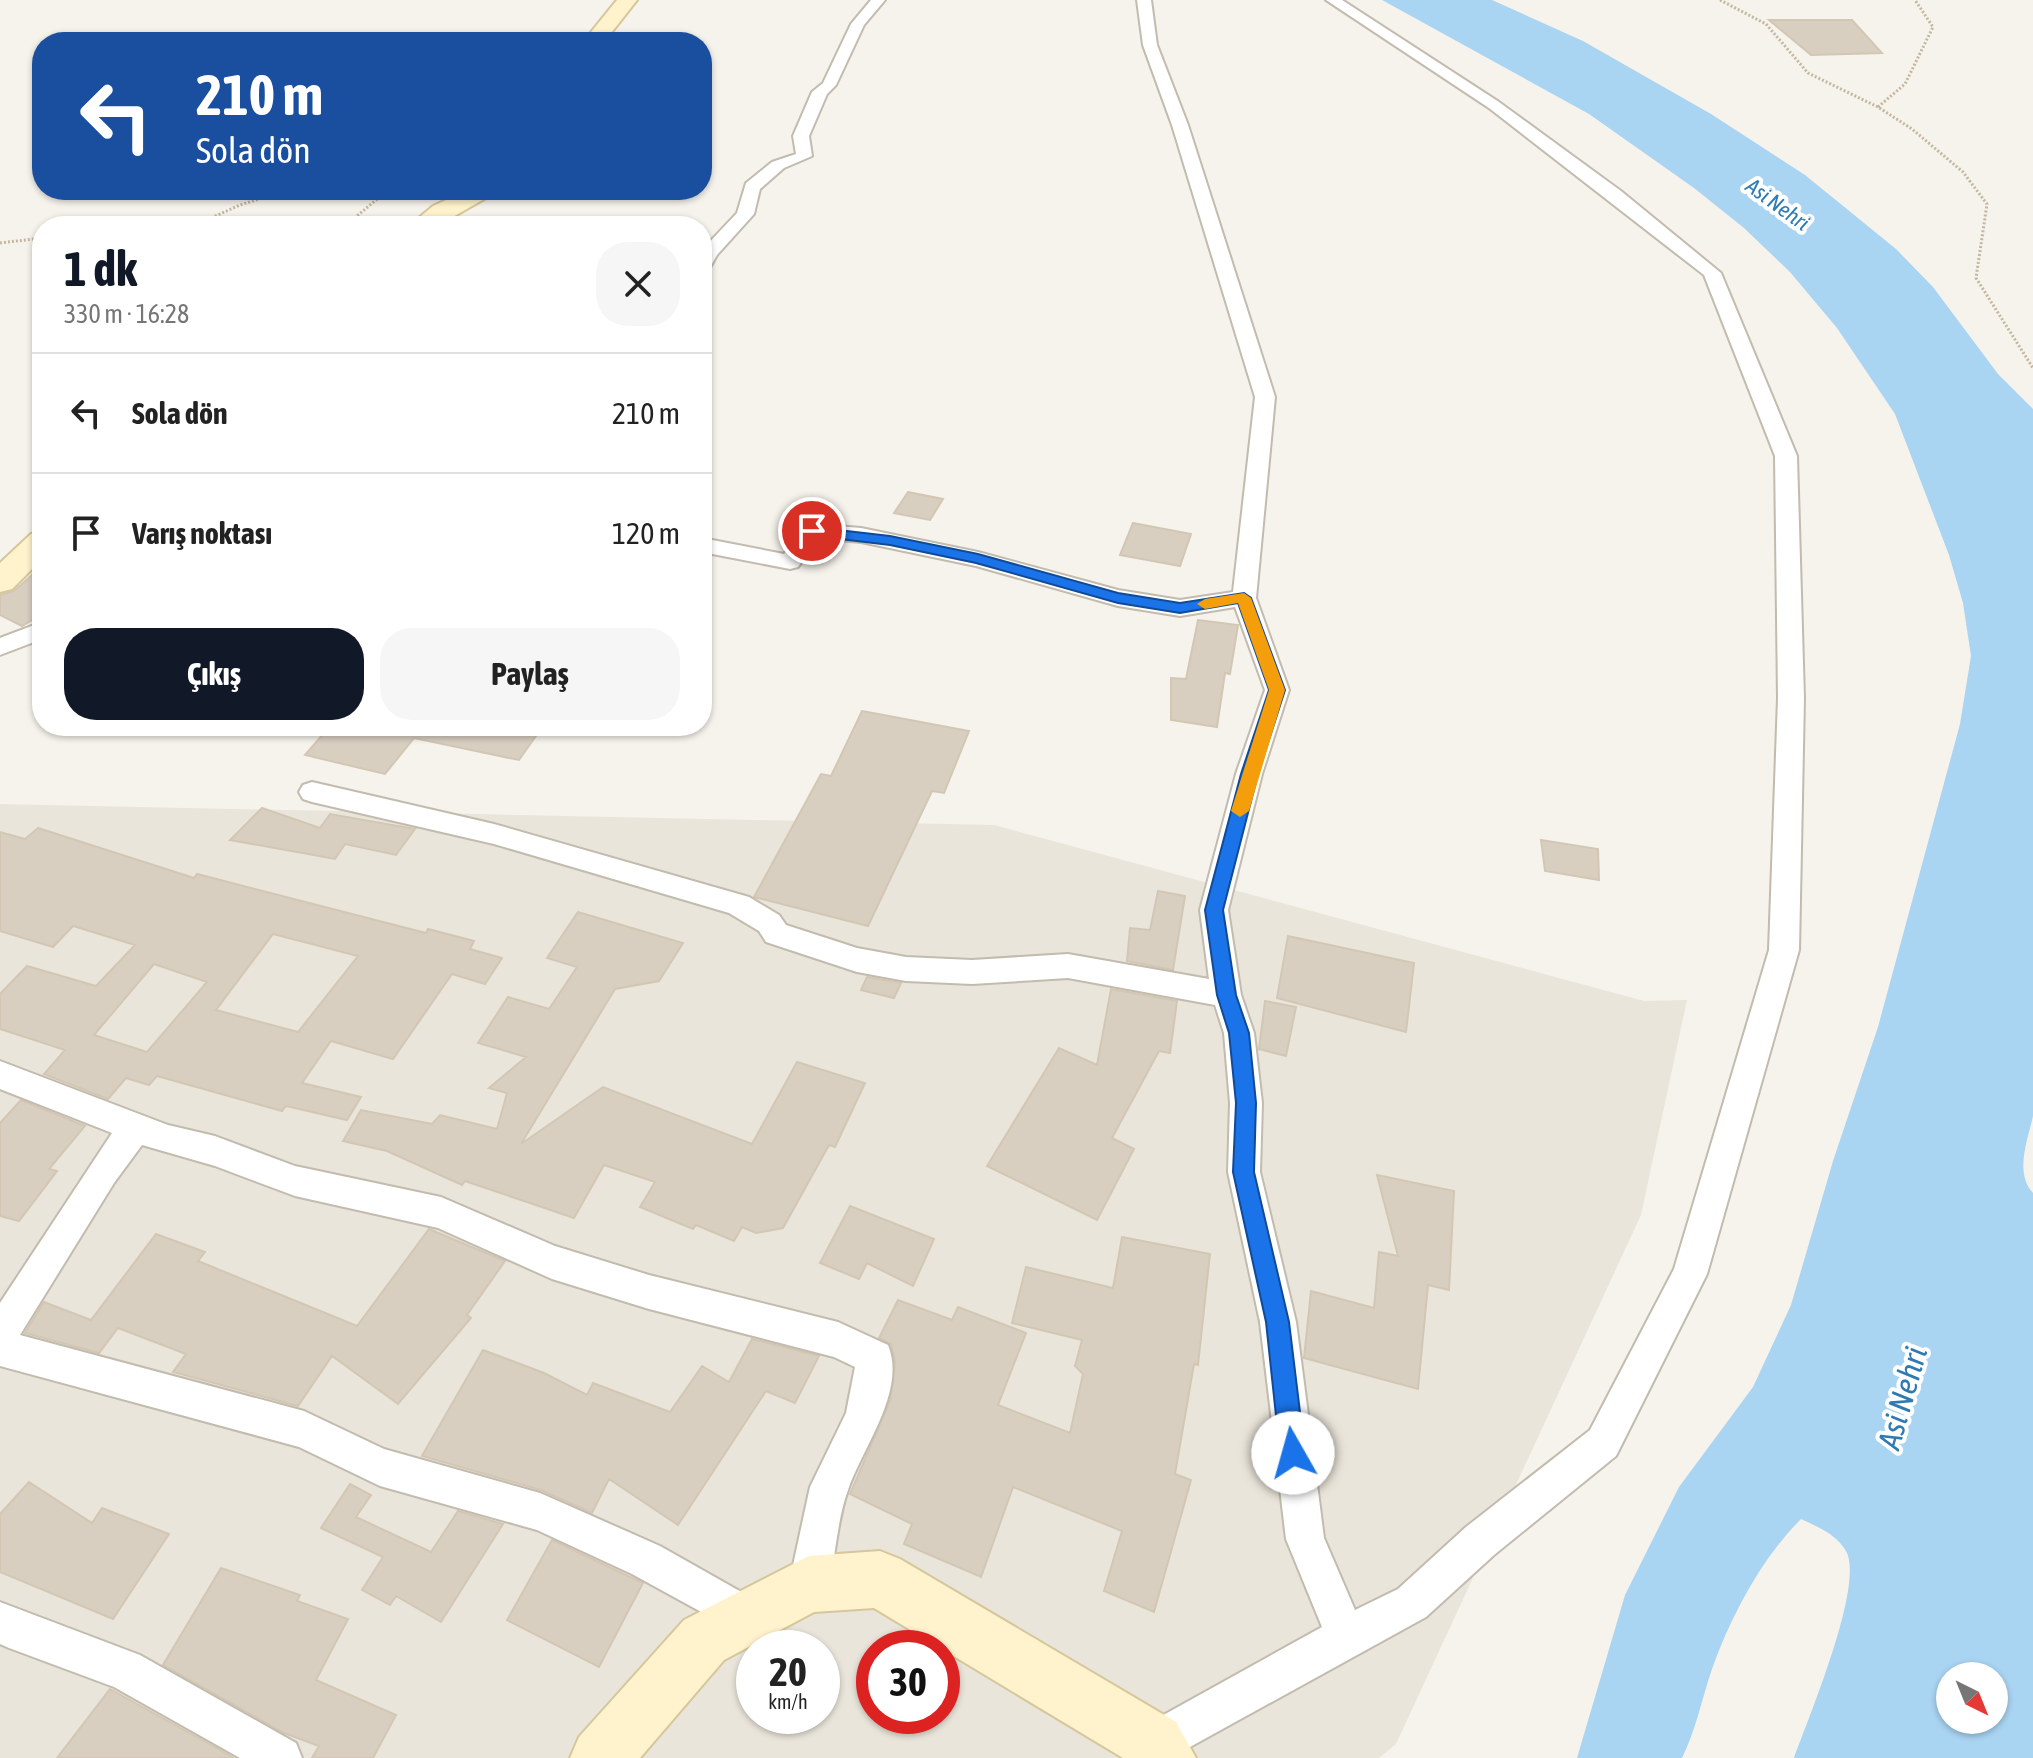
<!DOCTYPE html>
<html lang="tr">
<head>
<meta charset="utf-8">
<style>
	:root { --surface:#fff; --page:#f6f6f6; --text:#222; --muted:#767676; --line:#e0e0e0; --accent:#111827 }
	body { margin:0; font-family:"Asap Condensed",sans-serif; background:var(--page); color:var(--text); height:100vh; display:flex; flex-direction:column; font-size:30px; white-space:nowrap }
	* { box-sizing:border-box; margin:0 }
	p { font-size:26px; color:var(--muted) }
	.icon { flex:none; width:44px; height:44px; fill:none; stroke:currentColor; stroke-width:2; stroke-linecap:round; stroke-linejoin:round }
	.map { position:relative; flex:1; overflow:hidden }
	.sheet { position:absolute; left:32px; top:216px; width:680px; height:520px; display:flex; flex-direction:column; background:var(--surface); border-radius:32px; box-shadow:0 2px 6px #0004 }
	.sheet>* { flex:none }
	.top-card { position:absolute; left:32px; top:32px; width:680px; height:168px; border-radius:32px; box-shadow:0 2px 6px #0004; background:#1a4fa0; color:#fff; overflow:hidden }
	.needle { width:52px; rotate:137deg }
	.buttons { position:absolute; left:1936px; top:1662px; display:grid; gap:16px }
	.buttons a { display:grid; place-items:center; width:72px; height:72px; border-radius:50%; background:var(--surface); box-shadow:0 2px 6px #0004; font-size:40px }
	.speed { position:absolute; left:736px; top:1630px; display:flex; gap:16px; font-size:40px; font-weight:700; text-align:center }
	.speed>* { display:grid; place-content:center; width:104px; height:104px; border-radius:50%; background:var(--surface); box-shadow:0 2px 6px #0004; line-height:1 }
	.speed small { font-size:20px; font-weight:400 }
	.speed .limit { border:12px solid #d22; background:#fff; color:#111 }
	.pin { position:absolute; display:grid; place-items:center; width:68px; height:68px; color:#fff; margin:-34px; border:4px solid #fff; border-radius:50%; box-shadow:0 2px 8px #0007 }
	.me { position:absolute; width:88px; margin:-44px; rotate:353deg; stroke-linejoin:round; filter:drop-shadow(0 0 6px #0008) }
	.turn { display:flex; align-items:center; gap:28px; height:168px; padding:0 32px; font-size:36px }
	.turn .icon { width:104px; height:104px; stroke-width:2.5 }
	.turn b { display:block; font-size:56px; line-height:68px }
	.round { display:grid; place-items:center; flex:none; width:84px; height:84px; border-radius:32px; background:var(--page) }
	.overview { display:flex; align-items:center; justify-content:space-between; height:136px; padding:0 32px }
	h1 { font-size:48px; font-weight:700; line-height:60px; color:var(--accent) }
	.button { display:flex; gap:16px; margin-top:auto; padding:16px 32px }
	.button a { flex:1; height:92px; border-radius:32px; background:var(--accent); color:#fff; font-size:32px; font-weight:700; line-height:92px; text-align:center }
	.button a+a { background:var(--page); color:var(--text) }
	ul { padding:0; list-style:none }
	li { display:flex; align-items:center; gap:24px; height:120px; padding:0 32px; border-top:2px solid var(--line) }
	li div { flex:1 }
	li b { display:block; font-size:30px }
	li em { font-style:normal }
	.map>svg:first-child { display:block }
	.residential { fill:#eae5da; fill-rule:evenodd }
	.water { fill:#a9d4f2; fill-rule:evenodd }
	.building { fill:#d8cfc1; stroke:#d3c7b4; stroke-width:2; fill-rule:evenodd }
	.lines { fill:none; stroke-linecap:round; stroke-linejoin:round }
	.street-casing { stroke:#c2bbae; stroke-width:4 }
	.secondary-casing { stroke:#d6c79b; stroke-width:4 }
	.path { stroke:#c4b79f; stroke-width:3; stroke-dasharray:2 2; stroke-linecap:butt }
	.street { fill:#fff; fill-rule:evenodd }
	.secondary { fill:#fff3cd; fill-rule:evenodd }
	.route { fill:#1a73e8; stroke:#114b97; stroke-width:2 }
	.slow { fill:#f59e0b }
	.labels { text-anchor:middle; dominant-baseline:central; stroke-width:8; stroke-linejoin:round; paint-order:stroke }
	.far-water-label { font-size:22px; font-style:italic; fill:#2e7ab2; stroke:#fff }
	.near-water-label { font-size:32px; font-style:italic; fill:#2e7ab2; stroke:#fff }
</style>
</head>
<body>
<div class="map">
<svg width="2033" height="1758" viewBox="0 0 2033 1758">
	<rect width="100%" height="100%" fill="#f6f3ec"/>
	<path class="residential" d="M0 804 994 825 1644 1001 1687 1000 1641 1215 1396 1744 1379 1758H0ZM754 1648H822V1716H754ZM874 1648H942V1716H874Z"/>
	<path class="water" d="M1382 0H1492L1583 41 1711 114 1805 175 1896 249 1933 287 1998 374 2033 409V1116C2028 1139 2014 1173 2033 1193V1758H1794C1808 1719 1865 1584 1846 1551 1836 1534 1818 1527 1801 1519 1761 1559 1731 1616 1712 1669 1702 1698 1696 1730 1682 1758H1577L1625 1595 1679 1487 1753 1387 1791 1305 1833 1161 1878 1027 1960 724 1971 656 1963 603 1949 555 1895 414 1837 328 1790 272 1744 228 1694 188 1589 114ZM1950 1676H1994V1720H1950Z"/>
	<path class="building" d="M1769 20H1852L1882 53 1811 55Z
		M908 492 943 499 930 520 894 513Z
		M1133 523 1191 534 1180 566 1120 555Z
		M42 566V614L22 626 0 615V595L14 591Z
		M1198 620 1238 625 1230 674 1225 673 1217 727 1171 720V678L1186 679Z
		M862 711 969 731 944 793 932 791 868 926 754 897 821 774 831 776Z
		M330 726 411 729V726H543L519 760 414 738 385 774 305 755Z
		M262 808 320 828 330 814 415 829 396 855 345 844 335 859 230 840Z
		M38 828 194 878 197 874 426 933 428 929 474 941 470 949 502 958 485 984 452 974 393 1059 331 1041 302 1083 361 1097 347 1120 286 1106 282 1111 157 1076 149 1085 126 1078 108 1099 44 1074 65 1050 0 1029V994L27 966 96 986 135 945 73 926 53 947 0 931V832L25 839ZM273 934 358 956 298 1032 216 1010ZM154 964 207 982 147 1052 94 1035Z
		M1541 840 1598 849 1599 880 1545 871Z
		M1158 891 1185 896 1173 970 1127 961 1130 928 1150 930Z
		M578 912 683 943 659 981 615 989 521 1144 603 1087 752 1144 797 1062 865 1083 835 1147 829 1145 783 1228 756 1233 742 1227 734 1241 696 1225 693 1229 640 1207 655 1182 604 1165 574 1218 465 1181 462 1185 387 1151 343 1141 361 1110 432 1124 440 1115 497 1129 507 1093 489 1088 526 1057 478 1043 508 997 549 1009 577 967 547 958Z
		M1288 936 1414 963 1406 1032 1277 998Z
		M867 977 901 983 894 998 861 990Z
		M1111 989 1177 1001 1170 1053 1159 1051 1112 1138 1134 1149 1097 1220 987 1166 1059 1048 1097 1065Z
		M1265 1001 1296 1007 1286 1056 1259 1049Z
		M21 1100 85 1126 49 1169 57 1171 19 1221 0 1216V1123Z
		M1377 1175 1454 1191 1449 1290 1428 1285 1418 1389 1304 1358 1311 1291 1374 1308 1379 1252 1398 1256Z
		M850 1206 934 1239 913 1286 867 1263 859 1279 820 1263Z
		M429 1229 505 1261 467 1315 471 1318 398 1404 332 1356 298 1406 173 1372 186 1354 118 1328 99 1353 25 1333 44 1302 91 1320 156 1234 205 1252 198 1261 357 1326Z
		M1122 1237 1210 1254 1198 1365 1194 1364 1175 1474 1191 1480 1154 1612 1104 1591 1122 1531 1013 1487 981 1577 904 1544 912 1524 850 1494 890 1401 895 1362 891 1344 879 1338 898 1300 952 1320 958 1307 1026 1333 998 1405 1070 1433 1083 1374 1075 1366 1082 1340 1012 1323 1026 1267 1113 1288Z
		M752 1339 819 1356 795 1403 766 1391 678 1525 609 1479 592 1513 541 1490 422 1456 483 1350 544 1373 587 1395 593 1383 670 1412 702 1366 729 1382Z
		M29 1482 92 1523 102 1508 169 1534 113 1619 0 1572V1514Z
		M350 1484 371 1495 356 1517 431 1552 458 1511 503 1524 441 1622 396 1596 390 1605 362 1590 383 1557 321 1528Z
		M552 1540 643 1583 599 1667 507 1620Z
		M221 1568 300 1595 297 1601 348 1619 316 1680 396 1715 373 1758H312L319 1746 284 1733 163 1665Z
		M110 1689 220 1750 233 1758H57Z"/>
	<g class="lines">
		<g class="street-casing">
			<path id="street" d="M871 0H885L864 25 836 85 827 94 809 136 812 156 784 168 760 189 754 214 717 255 708 271 702 272V250L737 213 746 183 772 162 796 154 793 136 812 92 823 83 851 24Z
				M1137 0H1151L1157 45 1188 125 1275 397 1256 598 1289 690 1262 774 1228 910 1241 995 1254 1033 1262 1103 1260 1172 1296 1322 1324 1538 1355 1610 1398 1589 1466 1527 1590 1430 1674 1269 1769 950 1778 698 1775 456 1704 275 1489 108 1326 0H1342L1499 102 1621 191 1721 273 1797 456 1804 698 1799 950 1707 1274 1616 1456 1494 1555 1426 1617 1170 1758H1140L1134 1743 1140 1728 1322 1627 1286 1539 1260 1322 1228 1172 1230 1103 1224 1033 1215 1005 1068 978 972 984 906 981 857 972 766 942 759 931 729 913 494 844 312 802 303 799 299 792 303 785 312 782 494 824 749 897 779 915 786 925 857 948 906 957 972 960 1068 954 1209 979 1200 910 1236 774 1265 690 1235 607 1180 616 1118 606 976 566 861 542 818 538 798 567 790 569 702 552V538L784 554 804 526 812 524 861 528 978 552 1118 590 1180 600 1233 592 1255 397 1172 125 1143 45Z
				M42 622V639L0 655V638Z
				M0 1061 168 1125 215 1136 295 1166 441 1197 555 1246 649 1275 838 1322 888 1345C907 1391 862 1448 848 1490 835 1525 837 1564 823 1598L809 1604 795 1598 789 1584 810 1487 846 1413 855 1367 834 1357 649 1309 552 1279 438 1228 295 1196 215 1166 142 1145 114 1183 20 1335 304 1411 384 1449 540 1493 660 1546 759 1602 765 1616 759 1630 745 1636 632 1574 537 1530 380 1486 299 1447 0 1366V1303L112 1133 0 1089Z
				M0 1602 140 1655 296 1743 302 1758H240L114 1687 9 1648 0 1644Z"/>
		</g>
		<g class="secondary-casing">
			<path id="secondary" d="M617 0H637L604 42H583Z
				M468 190H500L437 226H409L433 206Z
				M42 531V559L12 589 0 592V563L31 534Z
				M880 1551 900 1559 1176 1722 1196 1758H1123L874 1608 814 1612 724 1660 640 1758H570L579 1737 684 1620 809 1556Z"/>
		</g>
		<path class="path" d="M1720 0 1766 24 1808 73 1878 107 1912 129 1963 172 1987 204 1976 278 2033 368
			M1878 107 1905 84 1933 27 1915 0
			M193 226 240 205 288 190
			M345 226 388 190
			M0 243 42 238"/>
		<use href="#street" class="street"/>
		<use href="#secondary" class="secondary"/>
	</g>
	<path class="route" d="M812 527 890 536 978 554 1118 593 1180 603 1244 593 1251 598 1285 690 1258 774 1223 910 1236 995 1249 1033 1256 1103 1254 1172 1289 1322 1305 1453 1301 1461 1293 1465 1284 1461 1280 1453 1266 1322 1233 1172 1236 1103 1229 1033 1217 995 1205 910 1241 774 1269 690 1238 603 1180 613 1118 603 976 563 890 545 807 535V528Z"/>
	<path class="slow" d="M1244 593 1251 598 1285 690 1249 811 1240 817 1231 811 1269 690 1238 603 1205 609 1197 604 1205 599Z"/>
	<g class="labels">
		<g class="far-water-label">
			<text transform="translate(1778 204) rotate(36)">Asi Nehri</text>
		</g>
		<g class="near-water-label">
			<text transform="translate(1902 1398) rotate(-74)">Asi Nehri</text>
		</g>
	</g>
</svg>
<div class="buttons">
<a><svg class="needle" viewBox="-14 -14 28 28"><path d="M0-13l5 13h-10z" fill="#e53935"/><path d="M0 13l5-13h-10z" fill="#767676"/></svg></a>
</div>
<div class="speed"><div>20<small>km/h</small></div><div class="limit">30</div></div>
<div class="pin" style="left:812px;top:531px;background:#d93025"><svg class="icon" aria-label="arrive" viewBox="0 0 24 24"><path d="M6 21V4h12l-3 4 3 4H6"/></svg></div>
<svg class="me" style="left:1293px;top:1453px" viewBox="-20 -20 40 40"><circle r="19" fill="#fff"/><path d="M0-13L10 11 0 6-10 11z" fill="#1a73e8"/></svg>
<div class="top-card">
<div class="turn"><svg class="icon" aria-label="left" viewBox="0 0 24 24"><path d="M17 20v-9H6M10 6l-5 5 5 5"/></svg><div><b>210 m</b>Sola dön</div></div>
</div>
<section class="sheet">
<div class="overview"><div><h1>1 dk</h1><p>330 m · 16:28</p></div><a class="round"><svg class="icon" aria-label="close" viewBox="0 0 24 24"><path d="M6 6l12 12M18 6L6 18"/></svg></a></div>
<ul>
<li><svg class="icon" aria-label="left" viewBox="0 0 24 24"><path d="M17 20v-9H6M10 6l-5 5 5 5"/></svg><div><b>Sola dön</b></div><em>210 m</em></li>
<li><svg class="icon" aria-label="arrive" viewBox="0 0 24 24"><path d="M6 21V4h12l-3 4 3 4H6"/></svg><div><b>Varış noktası</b></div><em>120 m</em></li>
</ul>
<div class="button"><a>Çıkış</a><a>Paylaş</a></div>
</section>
</div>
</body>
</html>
